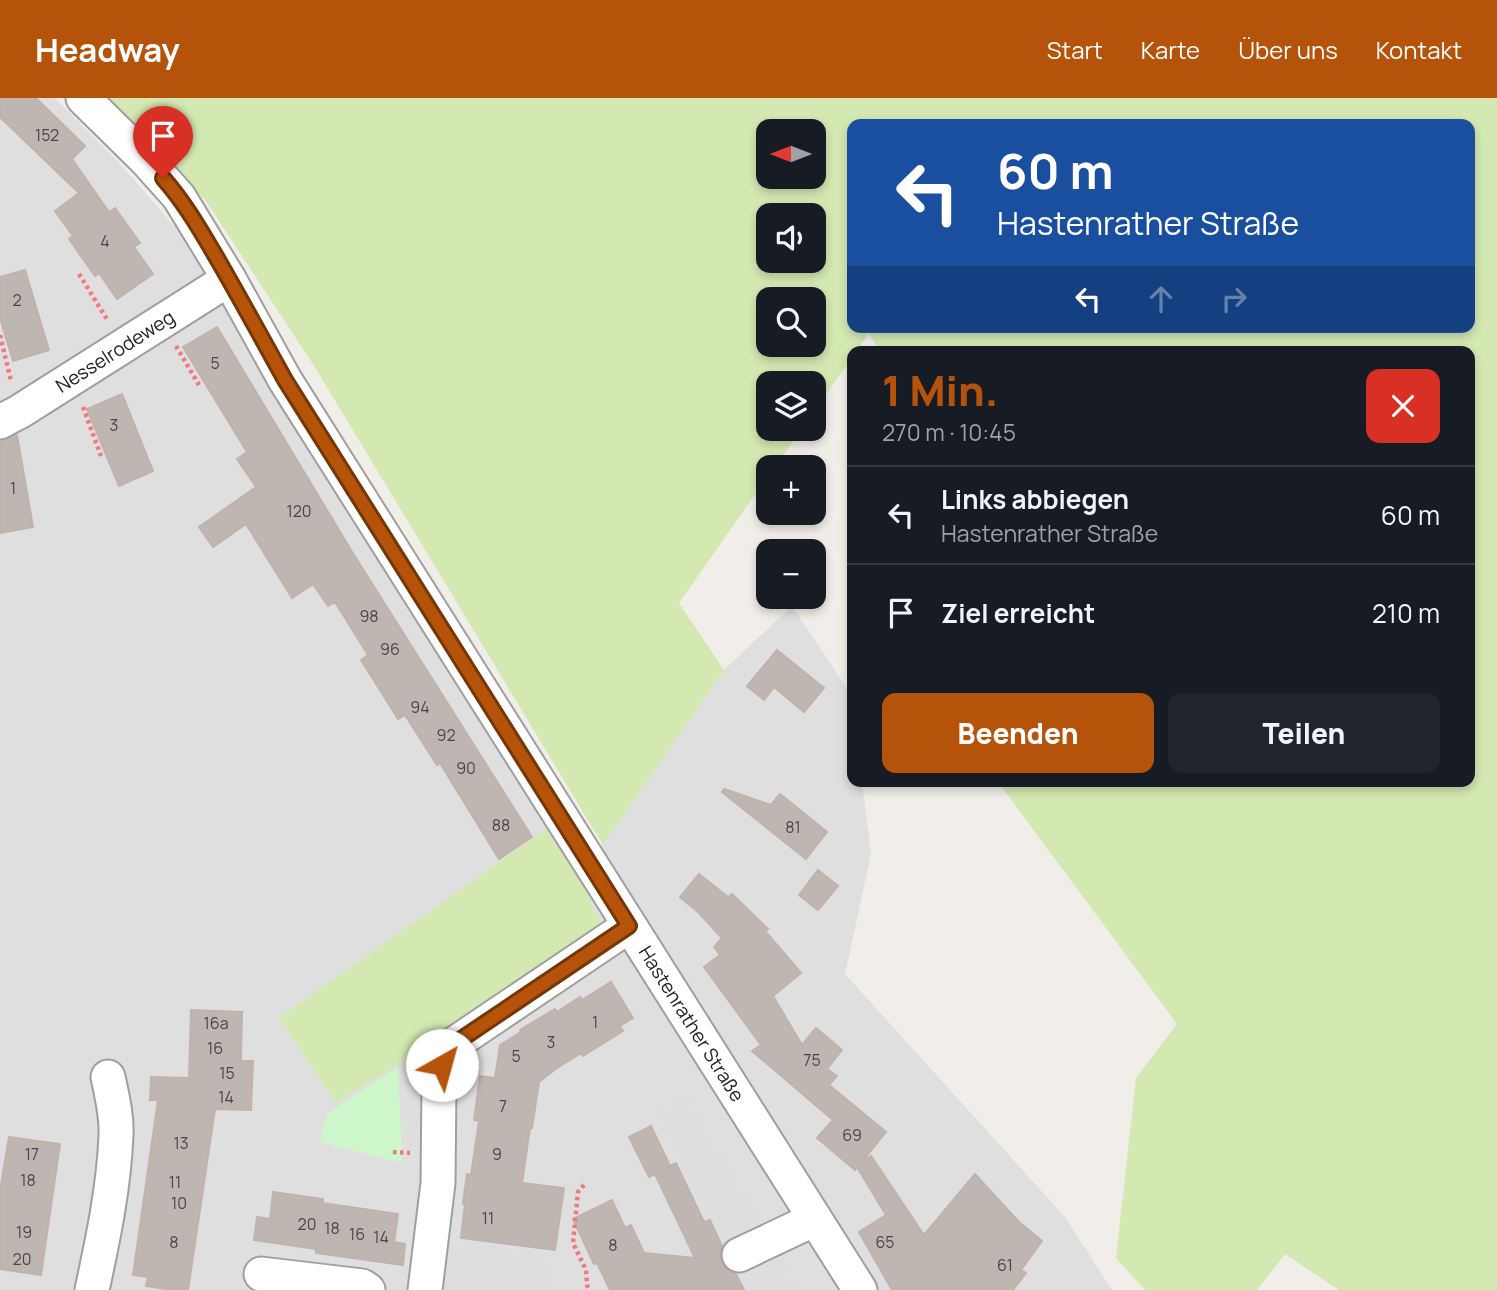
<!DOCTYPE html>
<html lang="de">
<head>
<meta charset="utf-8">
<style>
	:root { --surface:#171b24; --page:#20242c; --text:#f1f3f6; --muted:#9ea1a6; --line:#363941; --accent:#b45309 }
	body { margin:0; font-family:Manrope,sans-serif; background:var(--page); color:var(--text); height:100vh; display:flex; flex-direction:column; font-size:26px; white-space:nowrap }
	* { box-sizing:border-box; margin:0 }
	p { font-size:23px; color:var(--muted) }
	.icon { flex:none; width:38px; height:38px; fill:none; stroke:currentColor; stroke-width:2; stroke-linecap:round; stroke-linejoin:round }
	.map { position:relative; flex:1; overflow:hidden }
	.sheet { position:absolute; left:847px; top:248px; width:628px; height:441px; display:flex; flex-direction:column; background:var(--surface); border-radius:14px; box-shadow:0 4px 10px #0003 }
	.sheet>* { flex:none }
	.hud { position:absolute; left:847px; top:21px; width:628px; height:214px; border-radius:14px; box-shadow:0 4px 10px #0003; background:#1a4fa0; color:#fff; overflow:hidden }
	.needle { width:46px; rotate:270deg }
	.tools { position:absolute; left:756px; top:21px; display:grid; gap:14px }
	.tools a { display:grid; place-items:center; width:70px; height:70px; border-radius:14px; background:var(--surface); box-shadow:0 4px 10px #0003; font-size:35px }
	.pin { position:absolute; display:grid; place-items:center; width:60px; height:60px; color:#fff; margin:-72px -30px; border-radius:50% 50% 50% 0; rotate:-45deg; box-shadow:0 0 7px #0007 }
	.pin .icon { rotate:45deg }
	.me { position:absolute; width:77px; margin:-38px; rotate:38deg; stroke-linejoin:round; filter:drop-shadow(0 0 5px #0008) }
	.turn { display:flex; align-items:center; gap:24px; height:147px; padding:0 35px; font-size:32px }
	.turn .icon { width:91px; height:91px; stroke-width:2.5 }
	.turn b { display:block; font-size:49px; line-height:60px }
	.lanes { display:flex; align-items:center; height:66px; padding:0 35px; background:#0003; justify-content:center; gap:35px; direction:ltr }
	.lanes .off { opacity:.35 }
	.round { display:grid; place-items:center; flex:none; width:74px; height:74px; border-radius:14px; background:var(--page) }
	.head { display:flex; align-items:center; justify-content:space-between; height:119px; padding:0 35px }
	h1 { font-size:42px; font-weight:800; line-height:52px; color:var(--accent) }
	.primary-button { display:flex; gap:14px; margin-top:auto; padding:14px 35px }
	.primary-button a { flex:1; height:80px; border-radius:14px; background:var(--accent); color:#fff; font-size:28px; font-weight:800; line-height:80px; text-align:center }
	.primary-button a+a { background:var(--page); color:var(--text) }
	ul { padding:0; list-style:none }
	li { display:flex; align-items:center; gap:21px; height:98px; padding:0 35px; border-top:2px solid var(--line) }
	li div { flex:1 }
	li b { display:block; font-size:26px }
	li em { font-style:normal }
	header { display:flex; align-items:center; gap:42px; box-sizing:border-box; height:98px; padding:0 35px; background:var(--accent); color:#fff }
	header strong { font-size:33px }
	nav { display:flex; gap:38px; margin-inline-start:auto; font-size:24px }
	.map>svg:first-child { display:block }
	.residential { fill:#e0dfdf }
	.grass { fill:#d4e8b2; fill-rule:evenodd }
	.park { fill:#cdf7ca }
	.parking { fill:#dedede }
	.building { fill:#bfb6b2; stroke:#c2b2ac; stroke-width:2 }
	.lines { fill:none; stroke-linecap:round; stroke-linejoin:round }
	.minor-casing { stroke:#9f9f9f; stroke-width:37 }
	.path { stroke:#f3787d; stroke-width:4.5; stroke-dasharray:3.5 3.5; stroke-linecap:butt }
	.minor { stroke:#fff; stroke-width:33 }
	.route-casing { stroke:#753606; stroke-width:18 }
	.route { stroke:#b45309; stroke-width:12 }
	.labels { text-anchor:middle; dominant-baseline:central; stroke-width:7; stroke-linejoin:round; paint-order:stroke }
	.number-label { font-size:16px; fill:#494746 }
	.street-label { font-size:19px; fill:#222; stroke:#fff }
</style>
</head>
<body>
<header>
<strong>Headway</strong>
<nav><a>Start</a><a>Karte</a><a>Über uns</a><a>Kontakt</a></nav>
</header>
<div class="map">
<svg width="1497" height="1192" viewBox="0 0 1497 1192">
	<rect width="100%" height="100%" fill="#f1ede9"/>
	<path class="residential" d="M0 0H55L123 69 183 138 580 779 724 572 792 508 851 596 852 608V684H862L871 756 845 876 1065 1119 1112 1192H0Z"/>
	<path class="grass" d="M104 0H1497V1192H1339L1285 1156 1257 1192H1145L1116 1160 1136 980 1177 926 998 684H1470V254H880L869 235 856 254H852V259L814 314V285H768V331H802L775 369H768V378L679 505 724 572 603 747 316 271 206 103ZM852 26H1470V229H852ZM768 33H814V79H768ZM768 117H814V163H768ZM768 201H814V247H768Z
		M546 731 586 791 604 835 436 963 402 964 336 1005 279 920Z"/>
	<path class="park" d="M398 969 402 1065 320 1044 327 1016Z"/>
	<path class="parking" d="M405 964H428L429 1046H406Z
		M687 996 763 1125 745 1134 762 1168 782 1159 796 1188 788 1192H747L657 1013Z
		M450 1142 552 1157 547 1192H442Z"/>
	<path class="building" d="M0 0H36L85 48 72 61 109 114 115 110 140 145 134 149 153 176 117 201 99 175 95 178 69 141 73 138 55 113 79 95 0 19Z
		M25 172 49 252 13 263 0 220V179Z
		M217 229 354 457 532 739 499 761 440 665 437 667 405 617 398 621 383 597 361 562 368 557 335 504 328 508 313 486 292 500 246 426 213 449 199 429 256 389 237 361 247 354 183 249Z
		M122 296 153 373 119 388 87 311Z
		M17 337 33 429 0 435V343Z
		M777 552 824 590 804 614 774 589 764 602 747 588Z
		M724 691 771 707 780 696 827 734 806 761 722 694Z
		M818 772 838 788 818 812 799 797Z
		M699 776 728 799 732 796 768 831 765 833 801 875 773 898 802 947 816 930 842 952 827 971 837 978 829 987 886 1034 861 1065 871 1058 924 1137 975 1076 1019 1124 1042 1143 1021 1172 1026 1175 1013 1192H892L859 1134 886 1117 857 1069 855 1072 817 1040 833 1022 752 953 761 947 704 869 720 857 714 849 722 840 698 814 680 799Z
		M611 884 633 920 620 928 623 933 583 958 581 955 557 970 539 984 532 1030H530L522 1085 564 1090 555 1152 461 1140 465 1106H463L467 1076 471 1077 479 1023 474 1022 480 978 495 980 500 947 521 934 520 932 555 911 557 914 580 899 582 902Z
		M191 912 242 914 241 963H253L251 1012 215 1011 188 1192H171L146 1188 148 1179 133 1177 158 1002H150L151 979 189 980Z
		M651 1028 670 1068 668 1069 676 1065 704 1124 710 1122 722 1148 720 1156 722 1166 728 1172 736 1176 744 1192H610L597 1165 594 1166 573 1121 612 1102 625 1130 631 1127 644 1155 695 1160 655 1076 649 1079 629 1039Z
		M9 1039 60 1046 41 1177 0 1171V1093Z
		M273 1094 323 1101V1105L398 1116 394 1144 405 1146 403 1167 316 1155V1151L254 1142 257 1119 270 1121Z"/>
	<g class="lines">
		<g class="minor-casing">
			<g id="minor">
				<path id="s1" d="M83 0 146 62 179 99 229 181 285 282 860 1192"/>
				<path id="s2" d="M0 324 19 314 229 181"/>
				<path d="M739 1157 815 1121"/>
				<path d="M261 1176 362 1188 368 1192"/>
				<path d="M92 1192C103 1141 114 1089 116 1037 117 1018 112 998 108 979"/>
				<path d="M425 1192 438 1085 439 986 442 967 454 946 629 828"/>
			</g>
		</g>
		<path class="path" d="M79 176 108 223
			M0 237 11 283
			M176 248 199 287
			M83 309 101 358
			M393 1054 410 1055
			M584 1087 578 1094 573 1145 586 1172 587 1187 589 1192"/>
		<use href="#minor" class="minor"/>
	</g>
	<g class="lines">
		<g class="route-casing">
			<path id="route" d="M163 80C185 105 201 133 218 162 241 202 263 242 285 282L629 828 454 946 442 967"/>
		</g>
		<use href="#route" class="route"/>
	</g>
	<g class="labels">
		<g class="number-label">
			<text x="47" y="37">152</text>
			<text x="105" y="143">4</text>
			<text x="17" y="202">2</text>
			<text x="215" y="265">5</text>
			<text x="114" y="327">3</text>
			<text x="13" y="390">1</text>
			<text x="299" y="413">120</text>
			<text x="369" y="518">98</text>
			<text x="390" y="551">96</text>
			<text x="420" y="609">94</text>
			<text x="446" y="637">92</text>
			<text x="466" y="670">90</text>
			<text x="501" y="727">88</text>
			<text x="793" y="729">81</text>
			<text x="595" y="924">1</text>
			<text x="216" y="925">16a</text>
			<text x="551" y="944">3</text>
			<text x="215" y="950">16</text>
			<text x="516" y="958">5</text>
			<text x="812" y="962">75</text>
			<text x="227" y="975">15</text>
			<text x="226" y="999">14</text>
			<text x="503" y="1008">7</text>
			<text x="852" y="1037">69</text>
			<text x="181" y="1045">13</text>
			<text x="32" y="1056">17</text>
			<text x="497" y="1056">9</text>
			<text x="28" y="1082">18</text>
			<text x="175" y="1084">11</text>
			<text x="179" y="1105">10</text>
			<text x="488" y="1120">11</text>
			<text x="307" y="1126">20</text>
			<text x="332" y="1130">18</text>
			<text x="24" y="1134">19</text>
			<text x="357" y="1136">16</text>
			<text x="381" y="1139">14</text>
			<text x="174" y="1144">8</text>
			<text x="885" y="1144">65</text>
			<text x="613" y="1147">8</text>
			<text x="22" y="1161">20</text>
			<text x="1005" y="1167">61</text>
		</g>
		<g class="street-label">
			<text stroke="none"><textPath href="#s2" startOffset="135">Nesselrodeweg</textPath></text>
			<text stroke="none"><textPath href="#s1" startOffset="1111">Hastenrather Straße</textPath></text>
		</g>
	</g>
</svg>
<div class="tools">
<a><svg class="needle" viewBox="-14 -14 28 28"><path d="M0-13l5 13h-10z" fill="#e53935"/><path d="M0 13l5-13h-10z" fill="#9ea1a6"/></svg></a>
<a><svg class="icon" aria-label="sound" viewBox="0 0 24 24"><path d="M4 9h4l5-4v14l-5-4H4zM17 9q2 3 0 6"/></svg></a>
<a><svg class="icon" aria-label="search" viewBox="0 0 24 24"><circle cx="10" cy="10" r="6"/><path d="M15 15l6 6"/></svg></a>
<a><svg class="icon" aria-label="layers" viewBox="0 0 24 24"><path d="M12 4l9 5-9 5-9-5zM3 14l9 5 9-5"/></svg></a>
<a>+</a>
<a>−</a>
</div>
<div class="pin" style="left:163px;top:80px;background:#d93025"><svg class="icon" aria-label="arrive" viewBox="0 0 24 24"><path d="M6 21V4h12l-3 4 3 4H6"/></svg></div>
<svg class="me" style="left:442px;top:967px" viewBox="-20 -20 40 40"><circle r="19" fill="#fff"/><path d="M0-13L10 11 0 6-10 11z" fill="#b45309"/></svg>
<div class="hud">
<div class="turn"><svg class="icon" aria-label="left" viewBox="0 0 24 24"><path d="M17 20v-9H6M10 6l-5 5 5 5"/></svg><div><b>60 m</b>Hastenrather Straße</div></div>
<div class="lanes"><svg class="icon" aria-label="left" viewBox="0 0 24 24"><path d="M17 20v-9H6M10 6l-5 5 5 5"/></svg><svg class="icon off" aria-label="ahead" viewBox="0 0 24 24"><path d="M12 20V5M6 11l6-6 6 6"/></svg><svg class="icon off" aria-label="right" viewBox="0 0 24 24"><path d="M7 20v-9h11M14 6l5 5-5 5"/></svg></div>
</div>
<section class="sheet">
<div class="head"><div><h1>1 Min.</h1><p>270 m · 10:45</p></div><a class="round" style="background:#d93025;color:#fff"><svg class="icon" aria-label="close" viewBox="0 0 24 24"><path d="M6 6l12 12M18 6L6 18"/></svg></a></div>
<ul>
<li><svg class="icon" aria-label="left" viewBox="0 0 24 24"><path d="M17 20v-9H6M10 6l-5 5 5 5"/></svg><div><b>Links abbiegen</b><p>Hastenrather Straße</p></div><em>60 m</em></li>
<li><svg class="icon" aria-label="arrive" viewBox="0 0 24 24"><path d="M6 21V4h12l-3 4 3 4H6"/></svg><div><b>Ziel erreicht</b></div><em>210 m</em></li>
</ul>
<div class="primary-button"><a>Beenden</a><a>Teilen</a></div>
</section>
</div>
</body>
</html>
